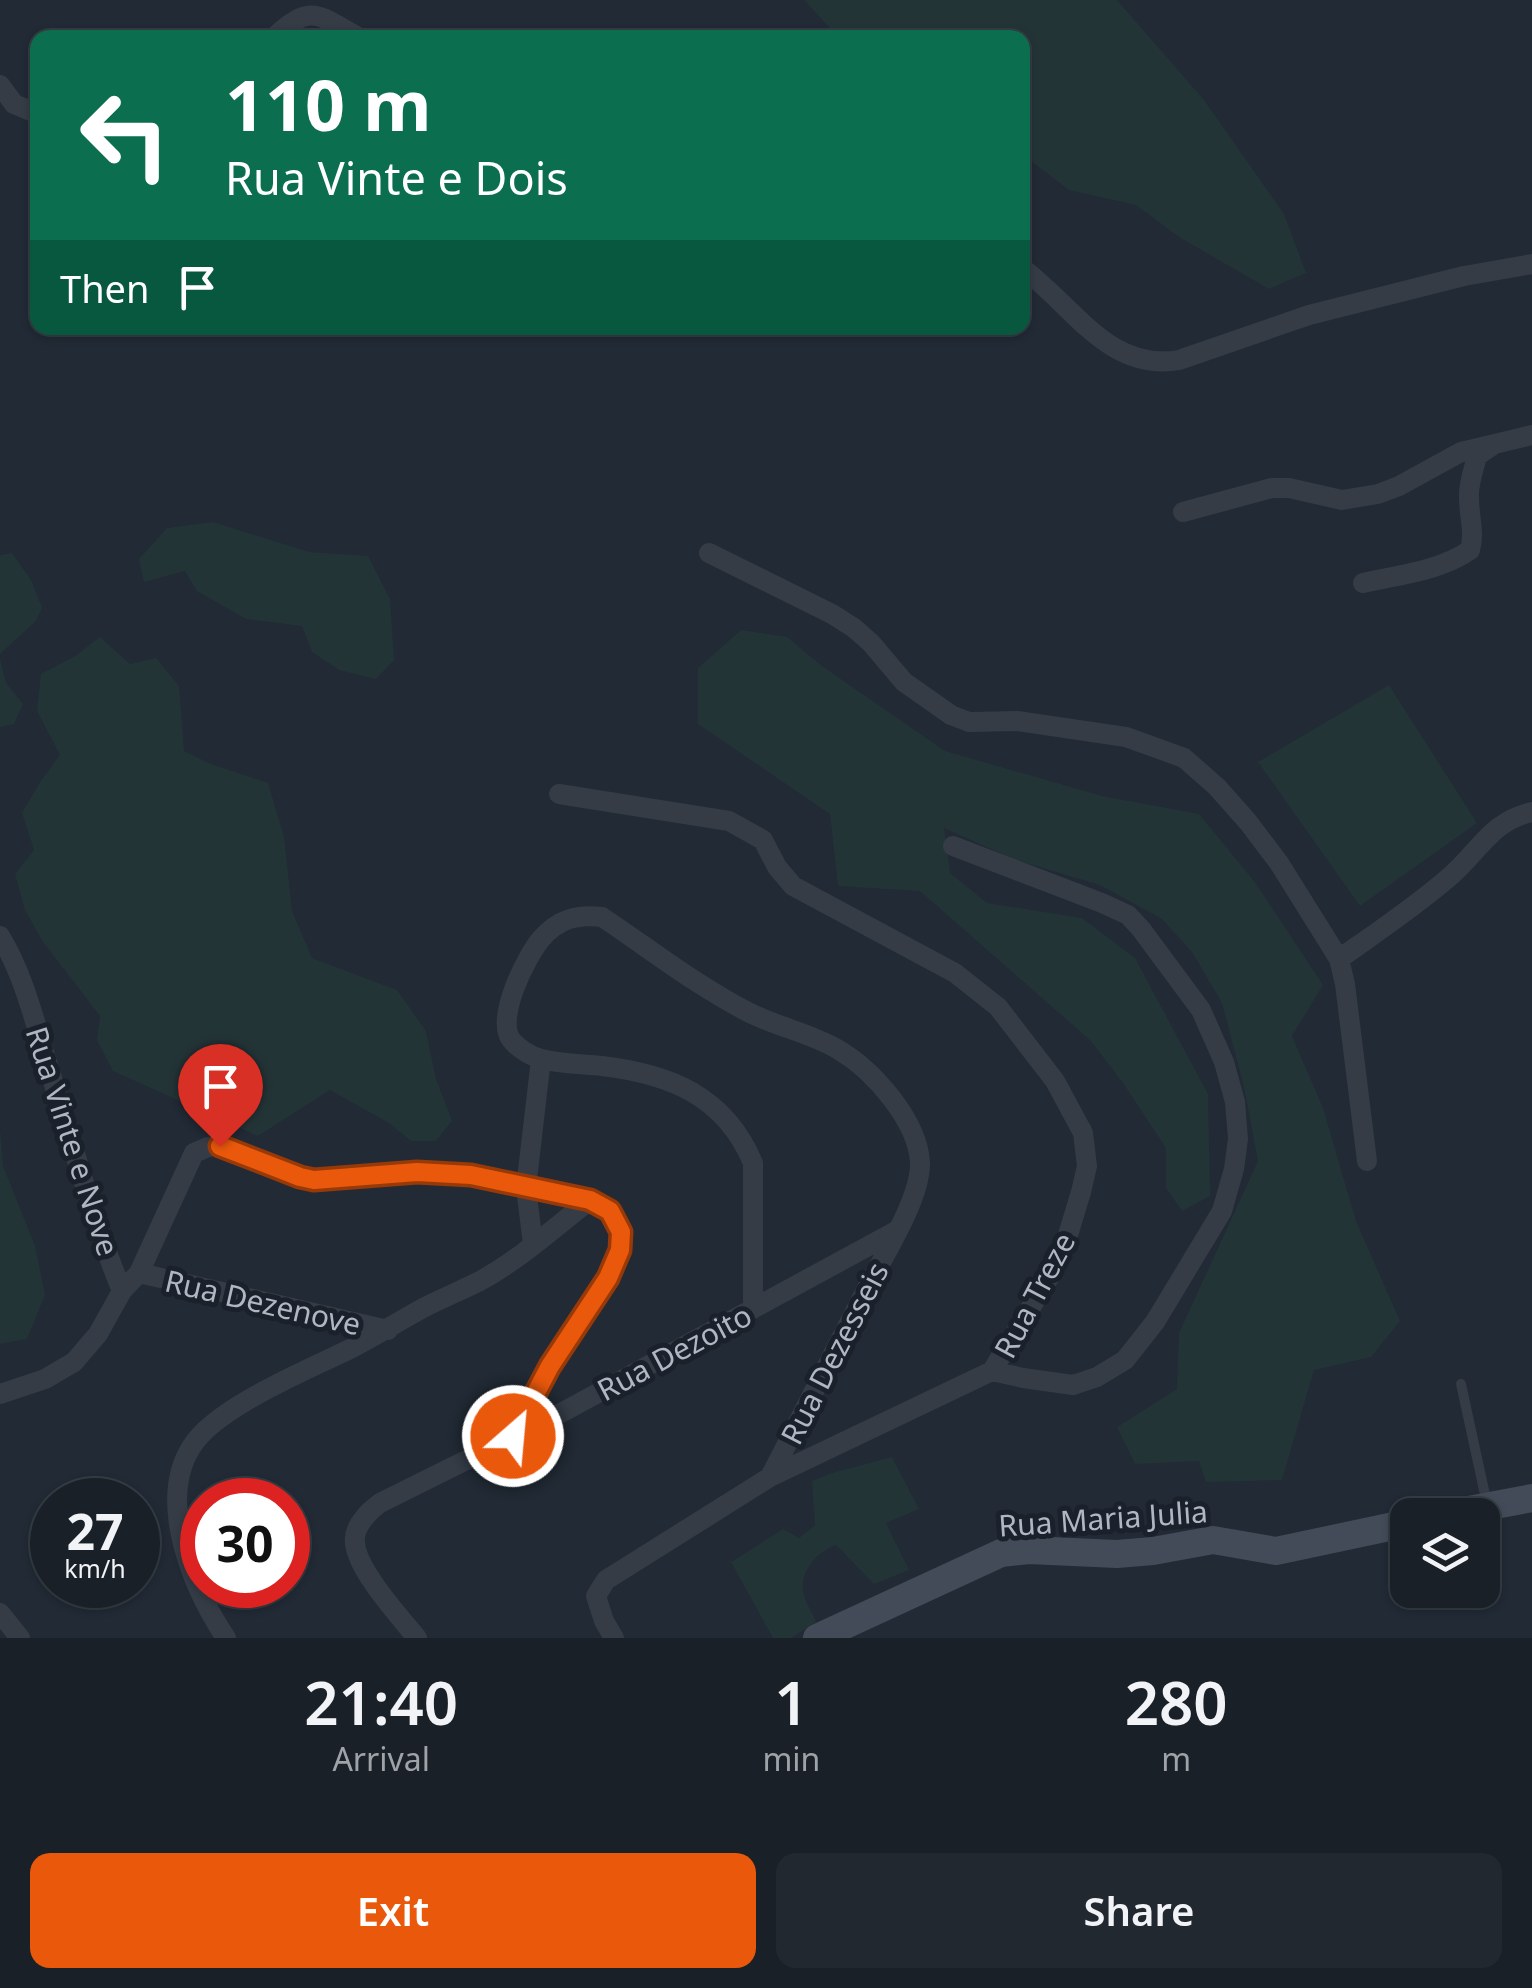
<!DOCTYPE html>
<html lang="en">
<head>
<meta charset="utf-8">
<style>
	:root { --surface:#192028; --page:#222830; --text:#f1f3f6; --muted:#9fa3a8; --line:#373e45; --accent:#ea580c }
	body { margin:0; font-family:"Noto Sans",sans-serif; background:var(--page); color:var(--text); height:100vh; display:flex; flex-direction:column; font-size:38px; white-space:nowrap }
	* { box-sizing:border-box; margin:0 }
	p { font-size:32px; color:var(--muted) }
	.icon { flex:none; width:55px; height:55px; fill:none; stroke:currentColor; stroke-width:2; stroke-linecap:round; stroke-linejoin:round }
	.map { position:relative; height:1638px; overflow:hidden }
	.side { display:flex; flex-direction:column; background:var(--surface); flex:1 }
	.side>* { flex:none }
	.top-card { position:absolute; left:30px; top:30px; width:1000px; height:305px; border-radius:20px; box-shadow:0 2px 8px #0004,0 0 0 2px var(--line); background:#0b6e4f; color:#fff; overflow:hidden }
	.controls { position:absolute; left:1390px; top:1498px; display:grid; gap:20px }
	.controls a { display:grid; place-items:center; width:110px; height:110px; border-radius:20px; background:var(--surface); box-shadow:0 2px 8px #0004,0 0 0 2px var(--line); font-size:50px }
	.speed { position:absolute; left:30px; top:1478px; display:flex; gap:20px; font-size:50px; font-weight:700; text-align:center }
	.speed>* { display:grid; place-content:center; width:130px; height:130px; border-radius:50%; background:var(--surface); box-shadow:0 2px 8px #0004,0 0 0 2px var(--line); line-height:1 }
	.speed small { font-size:25px; font-weight:400 }
	.speed .limit { border:15px solid #d22; background:#fff; color:#111 }
	.pin { position:absolute; display:grid; place-items:center; width:85px; height:85px; color:#fff; margin:-102px -42px; border-radius:50% 50% 50% 0; rotate:-45deg; box-shadow:0 0 10px #0007 }
	.pin .icon { rotate:45deg }
	.me { position:absolute; width:110px; margin:-55px; rotate:27deg; stroke-linejoin:round; filter:drop-shadow(0 0 8px #0008) }
	.turn { display:flex; align-items:center; gap:35px; height:210px; padding:0 30px; font-size:45px }
	.turn .icon { width:130px; height:130px; stroke-width:2.5 }
	.turn b { display:block; font-size:70px; line-height:85px }
	.then { display:flex; align-items:center; height:95px; padding:0 30px; background:#0003; gap:20px; font-size:38px }
	.eta { display:flex; justify-content:space-evenly; align-items:center; height:170px; text-align:center }
	.eta b { font-size:60px; font-weight:600; line-height:70px }
	.action { display:flex; gap:20px; margin-top:auto; padding:20px 30px }
	.action a { flex:1; height:115px; border-radius:20px; background:var(--accent); color:#fff; font-size:40px; font-weight:600; line-height:115px; text-align:center }
	.action a+a { background:var(--page); color:var(--text) }
	.map>svg:first-child { display:block }
	.green { fill:#233437 }
	.lines { fill:none; stroke-linecap:round; stroke-linejoin:round }
	.lane { stroke:#353c46; stroke-width:10 }
	.street { stroke:#353c46; stroke-width:20 }
	.secondary { stroke:#434b59; stroke-width:28 }
	.route-casing { stroke:#983908; stroke-width:25 }
	.route { stroke:#ea580c; stroke-width:18 }
	.labels { text-anchor:middle; dominant-baseline:central; stroke-width:10; stroke-linejoin:round; paint-order:stroke }
	.street-label { font-size:30px; fill:#afb7c3; stroke:#1a212b }
</style>
</head>
<body>
<div class="map">
<svg width="1532" height="1638" viewBox="0 0 1532 1638">
	<rect width="100%" height="100%" fill="#212a35"/>
	<path class="green" d="M804 0H1117L1204 100 1284 214 1306 273 1269 289 1179 237 1136 205 1069 190 1023 155 1022 38 838 37Z
		M213 522 309 552 368 556 390 599 394 660 376 679 339 670 312 652 302 626 246 619 197 591 185 571 144 582 139 559 167 528Z
		M12 553 31 580 42 608 36 621 0 654V555Z
		M741 630 787 637 822 666 945 751 1102 796 1199 814 1254 881 1323 985 1292 1036 1323 1108 1356 1221 1400 1321 1371 1357 1314 1370 1282 1480 1206 1482 1199 1461 1135 1464 1117 1427 1177 1389 1179 1333 1258 1161 1244 1087 1222 1003 1192 952 1162 919 1100 885 1016 860 944 828 950 873 987 903 1082 918 1135 958 1208 1094 1210 1196 1182 1211 1166 1188V1148L1125 1086 1091 1041 920 891 838 886 830 814 698 724V668Z
		M100 637 130 664 156 658 179 686 184 751 211 764 268 783 284 837 292 911 312 958 397 990 426 1031 436 1079 452 1121 436 1141H411L389 1123 330 1090 258 1136 113 1071 97 1040 100 1016 43 942 25 910 15 874 34 850 22 813 40 782 60 755 37 711 41 674 75 656Z
		M0 659 6 683 23 704 14 724 0 727Z
		M1389 685 1477 823 1360 906 1258 762Z
		M0 1129 3 1166 35 1246 45 1295 27 1339 0 1344Z
		M892 1457 919 1509 886 1523 909 1570 874 1584 836 1545C820 1550 800 1570 803 1590 804 1600 812 1612 816 1622L791 1638H773L731 1562 783 1529 799 1538 815 1525 812 1481 832 1473Z"/>
	<g class="lines">
		<path class="lane" d="M1461 1384 1487 1504"/>
		<path class="street" d="M273 38C313 1 318 16 360 38
			M0 85 14 104 38 114
			M1022 268C1073 305 1108 372 1179 360L1309 315 1464 276 1532 264
			M1183 512 1272 488H1289L1342 500 1378 494 1399 486 1461 452 1532 435
			M709 553 832 614 854 628 871 643 904 682 951 715 969 722 1017 721 1126 737 1184 758 1217 787 1248 822 1279 863 1339 959 1345 984 1367 1161
			M1363 583C1398 575 1440 571 1470 550 1475 532 1469 517 1469 498 1468 484 1474 469 1477 456L1493 445
			M559 794 729 821 763 840 777 867 793 886 955 973 998 1007 1055 1081 1083 1133 1087 1166 1081 1192 1061 1258 992 1371 770 1477 606 1580 596 1596 604 1621 614 1638
			M953 846 1102 903 1128 915 1141 929 1201 1010 1224 1062 1235 1102 1238 1139 1234 1169 1222 1211 1155 1322 1125 1360 1097 1377 1073 1385 1023 1378 992 1371
			M0 936C24 975 35 1023 48 1065 72 1141 92 1218 122 1291
			M1339 959C1376 933 1413 908 1447 879 1478 854 1490 821 1532 812
			M533 1244 526 1188 541 1059
			M139 1273 388 1330
			M753 1309V1163C725 1096 670 1074 602 1066 582 1064 560 1064 541 1059 530 1056 516 1047 510 1038 497 1015 526 957 541 939 558 919 577 914 602 917 650 949 697 986 748 1012 777 1027 811 1033 839 1050 874 1071 918 1121 920 1163 921 1198 883 1257 867 1288 835 1351 803 1414 770 1477
			M0 1394 45 1379 74 1362 98 1334 122 1291 139 1273 194 1153 208 1147 220 1146 299 1177 314 1179 417 1172 471 1175 590 1200 611 1211 621 1232 620 1249 607 1278 549 1365 513 1436
			M0 1613 20 1638
			M226 1638C193 1589 156 1501 192 1446 216 1407 310 1369 352 1348 377 1335 401 1320 425 1307 443 1298 462 1290 480 1281 520 1259 554 1228 590 1200
			M417 1638C399 1616 357 1570 355 1543 353 1527 368 1512 380 1503L561 1413 896 1231"/>
		<path class="secondary" d="M1442 1515 1532 1498
			M817 1638 1001 1553 1029 1550 1117 1554 1153 1551 1213 1540 1276 1551 1408 1523"/>
	</g>
	<g class="lines">
		<g class="route-casing">
			<path id="route" d="M220 1146 300 1177 314 1180 417 1172 471 1175 590 1200 610 1211 621 1232 620 1250 608 1278 550 1366 513 1436"/>
		</g>
		<use href="#route" class="route"/>
	</g>
	<g class="labels">
		<g class="street-label">
			<text transform="translate(73 1141) rotate(72)">Rua Vinte e Nove</text>
			<text transform="translate(1034 1295) rotate(-62)">Rua Treze</text>
			<text transform="translate(263 1302) rotate(13)">Rua Dezenove</text>
			<text transform="translate(674 1352) rotate(-28)">Rua Dezoito</text>
			<text transform="translate(834 1353) rotate(-63)">Rua Dezesseis</text>
			<text transform="translate(1103 1518) rotate(-4)">Rua Maria Julia</text>
		</g>
	</g>
</svg>
<div class="controls">
<a><svg class="icon" aria-label="layers" viewBox="0 0 24 24"><path d="M12 4l9 5-9 5-9-5zM3 14l9 5 9-5"/></svg></a>
</div>
<div class="speed"><div>27<small>km/h</small></div><div class="limit">30</div></div>
<div class="pin" style="left:220px;top:1146px;background:#d93025"><svg class="icon" aria-label="arrive" viewBox="0 0 24 24"><path d="M6 21V4h12l-3 4 3 4H6"/></svg></div>
<svg class="me" style="left:513px;top:1436px" viewBox="-20 -20 40 40"><circle r="17" fill="#ea580c" stroke="#fff" stroke-width="3"/><path d="M0-11L8 9 0 5-8 9z" fill="#fff"/></svg>
<div class="top-card">
<div class="turn"><svg class="icon" aria-label="left" viewBox="0 0 24 24"><path d="M17 20v-9H6M10 6l-5 5 5 5"/></svg><div><b>110 m</b>Rua Vinte e Dois</div></div>
<div class="then">Then<svg class="icon" aria-label="arrive" viewBox="0 0 24 24"><path d="M6 21V4h12l-3 4 3 4H6"/></svg></div>
</div>
</div>
<section class="side">
<div class="eta">
<div><b>21:40</b><p>Arrival</p></div>
<div><b>1</b><p>min</p></div>
<div><b>280</b><p>m</p></div>
</div>
<div class="action"><a>Exit</a><a>Share</a></div>
</section>
</body>
</html>
